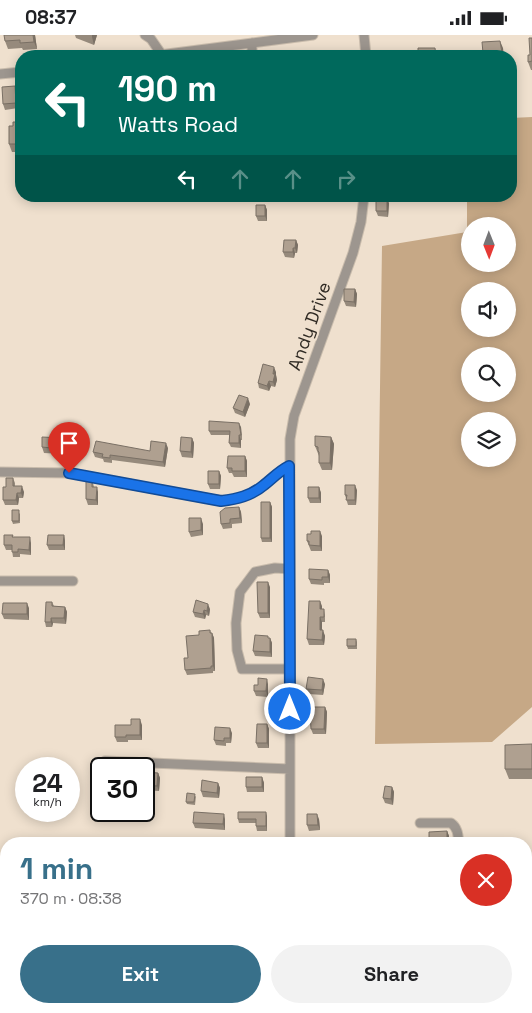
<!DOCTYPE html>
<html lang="en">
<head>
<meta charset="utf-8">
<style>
	:root { --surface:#fff; --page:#f2f2f2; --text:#202124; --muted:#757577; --accent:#38708a }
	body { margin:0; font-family:"Space Grotesk",sans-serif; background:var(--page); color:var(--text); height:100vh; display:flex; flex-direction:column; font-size:19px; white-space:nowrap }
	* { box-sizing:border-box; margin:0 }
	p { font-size:16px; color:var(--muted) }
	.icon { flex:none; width:28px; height:28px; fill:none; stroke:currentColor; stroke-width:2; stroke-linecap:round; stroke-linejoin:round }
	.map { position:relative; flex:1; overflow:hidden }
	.panel { position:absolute; left:0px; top:802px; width:532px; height:176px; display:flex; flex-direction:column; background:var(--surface); border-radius:20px 20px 0 0; box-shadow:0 2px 12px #0003 }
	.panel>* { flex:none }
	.hud { position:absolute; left:15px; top:15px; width:502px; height:152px; border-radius:20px; box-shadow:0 2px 12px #0003; background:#00695c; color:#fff; overflow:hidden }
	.needle { width:32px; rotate:179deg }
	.buttons { position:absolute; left:461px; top:182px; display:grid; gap:10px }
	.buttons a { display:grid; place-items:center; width:55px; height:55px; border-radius:50%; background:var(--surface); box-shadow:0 2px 12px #0003; font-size:25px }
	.speed { position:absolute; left:15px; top:722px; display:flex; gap:10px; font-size:25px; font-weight:700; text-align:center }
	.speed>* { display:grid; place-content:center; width:65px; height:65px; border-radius:50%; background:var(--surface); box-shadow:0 2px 12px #0003; line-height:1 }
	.speed small { font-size:12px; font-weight:400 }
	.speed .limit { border:2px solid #111; border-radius:8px; background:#fff; color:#111 }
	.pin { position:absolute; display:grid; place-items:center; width:42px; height:42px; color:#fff; margin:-51px -21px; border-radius:50% 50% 50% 0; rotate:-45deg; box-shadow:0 0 5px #0007 }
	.pin .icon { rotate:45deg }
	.me { position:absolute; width:55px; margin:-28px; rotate:0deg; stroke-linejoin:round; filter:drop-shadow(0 0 4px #0008) }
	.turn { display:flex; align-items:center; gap:18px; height:105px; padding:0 20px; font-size:22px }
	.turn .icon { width:65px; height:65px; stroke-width:2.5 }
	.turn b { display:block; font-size:35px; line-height:42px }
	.lanes { display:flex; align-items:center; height:48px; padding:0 20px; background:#0003; justify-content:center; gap:25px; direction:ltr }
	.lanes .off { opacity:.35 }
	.round { display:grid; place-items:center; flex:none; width:52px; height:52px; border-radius:26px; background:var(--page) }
	.head { display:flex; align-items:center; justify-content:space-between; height:85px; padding:0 20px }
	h1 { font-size:30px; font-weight:800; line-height:38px; color:var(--accent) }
	.button { display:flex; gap:10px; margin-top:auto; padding:10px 20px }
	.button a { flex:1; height:58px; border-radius:30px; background:var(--accent); color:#fff; font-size:20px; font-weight:800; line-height:58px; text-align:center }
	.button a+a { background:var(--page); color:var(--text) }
	.status { display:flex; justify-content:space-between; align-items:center; height:35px; padding:0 25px; background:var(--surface); direction:ltr }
	.status svg { height:14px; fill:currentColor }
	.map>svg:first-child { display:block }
	.forest { fill:#c6a886; fill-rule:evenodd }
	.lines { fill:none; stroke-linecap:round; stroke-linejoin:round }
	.minor-casing { stroke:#c9bcac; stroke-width:11 }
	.minor { stroke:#9d968f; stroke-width:9 }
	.wall { fill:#968a7c }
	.shaded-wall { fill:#7a7065 }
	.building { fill:#afa090; stroke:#7a7065 }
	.route-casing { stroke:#114b97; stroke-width:12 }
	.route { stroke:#1a73e8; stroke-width:9 }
	.labels { text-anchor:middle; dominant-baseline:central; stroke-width:4; stroke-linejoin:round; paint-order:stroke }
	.street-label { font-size:18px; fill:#302b24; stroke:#efe0ce }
</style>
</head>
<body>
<div class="status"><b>08:37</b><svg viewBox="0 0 49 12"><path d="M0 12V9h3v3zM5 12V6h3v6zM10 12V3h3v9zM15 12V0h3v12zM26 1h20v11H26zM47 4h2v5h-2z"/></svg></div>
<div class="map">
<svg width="532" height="978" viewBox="0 0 532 978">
	<rect width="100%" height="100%" fill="#efe0ce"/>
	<path class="forest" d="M532 82V672L492 707 375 709 382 211 467 197V161H511V83ZM470 191H508V229H470ZM470 256H508V294H470ZM470 321H508V359H470ZM470 386H508V424H470Z"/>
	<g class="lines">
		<g class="minor-casing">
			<path id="minor" d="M145 0 151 4 162 20
				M364 0 366 21
				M252 8V21
				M152 21 313 0
				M0 39 21 37
				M0 437 69 438 221 466C237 464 251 461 264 450 273 443 279 436 289 431
				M290 534 275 533 255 537 240 557 236 588 237 615 242 634H290
				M0 546H73
				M105 726 290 734
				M420 788H451C458 793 458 800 459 809
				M160 809H163
				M290 809V404L294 381 353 218 361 187 364 161
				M526 881H532
				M294 972V978
				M48 973 49 978"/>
		</g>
		<use href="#minor" class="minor"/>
	</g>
	<path class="wall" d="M35 0 37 14 23 15 22 13 8 14 5 6Z
		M75 0H97L94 10 76 3Z
		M532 3V35H531L528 27 530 20Z
		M16 56 18 73 5 75 3 69Z
		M21 87V120L19 117H12L9 109 13 91Z
		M262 161H270V163H263Z
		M283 161H296V165L285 166Z
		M426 161H437L436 165 427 164Z
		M389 168 388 182 378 181 376 176Z
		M265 170 267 175V186H258L256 181Z
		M296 205 298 210 297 218H295L294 223 285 222 283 217Z
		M355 254 357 259 356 272 346 271 344 266Z
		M276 337V340L277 345 275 352 271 351 269 356 259 353 258 348Z
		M250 369 245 382 235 378 233 373Z
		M241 392 242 405H241V413L231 412 229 408V400H211L209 396Z
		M331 402 334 409 332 435H322L319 428V421L315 411Z
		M62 403 64 408 63 419 44 418 42 412Z
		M192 403 194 408 193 423 182 422 180 416Z
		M168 413 165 432 112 425V428L104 427 103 424 95 422 93 417 150 416Z
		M245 421 247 426V442H234L232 438H229L227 433Z
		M219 436 221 441 220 454H210L208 449Z
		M13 443 15 448V451L24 457 23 463H19L18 470H5L3 465 6 452Z
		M92 444 94 452 98 457V470H88L86 464Z
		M319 452 321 458V468H310L308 463Z
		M357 455 356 470H348L345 460Z
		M270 467 272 472V507H262L261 503Z
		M239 472 241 477 242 488 232 489V493L223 494 221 489Z
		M20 478V488L13 489 12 486Z
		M203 489V500L191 502 189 497Z
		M13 500V502L31 508V520L20 519V522H13L12 515H6L4 510Z
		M64 500 65 506V515H49L47 510Z
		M322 501V516H311L307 506Z
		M328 535 330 540V548H324V550L311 549 309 544Z
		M270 552V583H260L258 578Z
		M52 567 54 571 65 572 67 577 66 589 53 588 52 592H46L45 587Z
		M322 571V574H324L325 580V587H322V595L325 601 324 610H309L307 604Z
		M29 573V585L4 584 2 579Z
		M210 574 209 581 206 580 205 584 195 582 193 577Z
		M210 595 211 598H212L214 603 215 636H213V638L187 640 185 635 188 623 199 600Z
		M268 603H270L272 608V622L255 621 253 616Z
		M356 604 357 607V614H348L347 611Z
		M268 649V662L256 661 254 656 258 650Z
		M325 649 323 660 308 659 306 654Z
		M325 672 327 677 326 699H313L311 694Z
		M267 689 269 694V713H258L256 708Z
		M142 690V705H128V707H117L115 702Z
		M232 698 231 708H226V711L216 710 214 705Z
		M532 709V744H509L505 734Z
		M144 737 158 738 160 743 159 756 144 755Z
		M262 742 264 748V757H247L246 752Z
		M218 748 220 753 219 763 203 762 201 756Z
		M392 752 394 757 393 770 385 768 383 763Z
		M196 761 195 770 187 769 186 767Z
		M267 781V796H257L256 791V788H239L238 784Z
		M225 784V795L195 793 193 788Z
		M319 784 320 795 309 796 307 790Z
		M447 796 449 801V809H430L429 807Z"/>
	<path class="shaded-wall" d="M33 0H35L37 14 34 7Z
		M92 0H97L94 10 92 2Z
		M500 6 503 13 504 21H503L502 18Z
		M15 51 16 56 18 73 16 68Z
		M387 163 389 168 388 182 387 176Z
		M265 170 267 175V186L265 181Z
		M296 205 298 210 297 218 295 213Z
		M293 213 295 218 294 223 293 217Z
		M355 254 357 259 356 272 354 267Z
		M274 332 276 337V340L277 345 275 352 273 347V339Z
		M269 346 271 351 269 356 267 351Z
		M248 363 250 369 245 382 243 377Z
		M239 388 241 392 242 405 241 400Z
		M239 400 241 405V413L239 408Z
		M331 402 334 409 332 435 330 428Z
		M62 403 64 408 63 419 61 414Z
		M192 403 194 408 193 423 191 417Z
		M166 408 168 413 165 432 163 427Z
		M245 421 247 426V442L245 436Z
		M219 436 221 441 220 454 219 449Z
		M355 450 357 455 356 470 355 465Z
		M22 451 24 457 23 463 21 458Z
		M97 452 98 457V470L96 465Z
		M319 452 321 458V468L319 463Z
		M17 458 19 463 18 470 16 465Z
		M270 467 272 472V507L270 503Z
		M239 472 241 477 242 488 240 483Z
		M201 483 203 489V500L201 495Z
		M320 496 322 501V516L320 511Z
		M64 500 65 506V515L63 510Z
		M30 502 31 508V520L29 515Z
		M328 535 330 540V548L328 542Z
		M268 547 270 552V583L268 578Z
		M320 566 322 571V580L320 574Z
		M27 568 29 573V585L27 579Z
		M208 569 210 574 209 581 207 576Z
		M65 572 67 577 66 589 64 583Z
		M204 575 206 580 205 584 203 579Z
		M320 582 322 587V600L320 595Z
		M51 583 53 588 52 592 51 587Z
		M323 595 325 601 324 610 322 605Z
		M212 598 214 603 215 636 213 631Z
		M270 603 272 608V622L270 617Z
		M267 644 268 649V662L266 656Z
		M323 644 325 649 323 660 322 655Z
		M325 672 327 677 326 699 324 694Z
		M140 684 142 690V705L140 700Z
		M267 689 269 694V713L267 708Z
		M230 693 232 698 231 708 230 703Z
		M158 738 160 743 159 756 157 751Z
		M262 742 264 748V757L262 752Z
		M218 748 220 753 219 763 217 758Z
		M392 752 394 757 393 770 391 764Z
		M266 777 267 781V796L266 791Z
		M224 779 225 784V795L223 789Z
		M317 779 319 784 320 795 318 790Z
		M447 796 449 801V809H448L447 806Z"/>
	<path class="building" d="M4 0H33L34 7 20 8V5L5 6Z
		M529 3H532V26L528 27V20H530Z
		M500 6 502 18 499 19V21H479V19L483 18 482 7Z
		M418 13H435L436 21H418Z
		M393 18V20L398 19V21H382L381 19Z
		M219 19 220 21H210Z
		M275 20H285V21H275Z
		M15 51 16 68 3 69 2 52Z
		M13 87H21V112H18L16 109H9V91H13Z
		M376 163H387V176H376Z
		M256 170H265V181H256Z
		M284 205H296L295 213H293V217H283Z
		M344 254H355L354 267 344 266Z
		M263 329 274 332 273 339H275L273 347 269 346 267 351 258 348Z
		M239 360 248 363 243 377 233 373Z
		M209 386 239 388 241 400H239V408H229L230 396H209Z
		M315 401 331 402 330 428H319V417L318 416V412L315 411Z
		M42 402 62 403 61 414 42 412Z
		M181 402 192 403 191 417 180 416Z
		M96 406 150 416 151 406 166 408 163 427 110 420V423L102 422 103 419 93 417Z
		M228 421H245V436H232V433H227Z
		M208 436H219V449H208Z
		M6 443H13V451H22L21 458H17L16 465H3V452H6Z
		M86 443 92 444V452H97L96 465 86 464Z
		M345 450H355V465H346L347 460H345Z
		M308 452H319V463H308Z
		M261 467H270V503H261Z
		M239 472 240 483 230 484V488L221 489 220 477 225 473Z
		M12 475H19V486H12Z
		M189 483H201V495L189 497Z
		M311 496H320V511L309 510V506H307V499H311Z
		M4 500H13L12 502H30L29 515 18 514V517H12V510H4Z
		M48 500H64L63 510H47Z
		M309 534 328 535V542H322V545L309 544Z
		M257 547H268V578H258Z
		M196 565 208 569 207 576 204 575 203 579 193 577Z
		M309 566H320V574H324V582H320V595H323L322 605 307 604Z
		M46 567H52V571L65 572 64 583H51V587H45Z
		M3 568H27V579H2Z
		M210 595V598H212L213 631H211V633L185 635 184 623H188L186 601 199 600V596Z
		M255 600 268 601V603H270V617L253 616Z
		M347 604H356V611H347Z
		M308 642 323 644 322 655 306 654Z
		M258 643 267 644 266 656H254V650H258Z
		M312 672H325L324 694H311L310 677H312Z
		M131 684H140V700H126V702H115V690H131Z
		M257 689H267V708H256Z
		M215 692 230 693V703H224V706L214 705Z
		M532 709V734H505V710Z
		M144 737 158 738 157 751 144 750Z
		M246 742H262V752H246Z
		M202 745 218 748 217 758 201 756Z
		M385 751 392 752 391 764 383 763Z
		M187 758 195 759 194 767H186Z
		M194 777 224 779 223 789 193 788Z
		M238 777H266V791H256V784H238Z
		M307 779H317L318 790H307Z
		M447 796V806L429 807V797Z
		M86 972H101L103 978H88Z
		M0 975H4L5 978H0Z"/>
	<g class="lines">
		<g class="route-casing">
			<path id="route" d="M69 438 221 466C237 464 251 461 264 450 273 443 279 436 289 431L290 674"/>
		</g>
		<use href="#route" class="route"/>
	</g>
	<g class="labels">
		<g class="street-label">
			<text transform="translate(309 291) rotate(-70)">Andy Drive</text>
		</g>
	</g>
</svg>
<div class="buttons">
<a><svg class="needle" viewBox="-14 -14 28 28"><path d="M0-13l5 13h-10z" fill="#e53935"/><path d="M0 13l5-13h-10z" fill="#757577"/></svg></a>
<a><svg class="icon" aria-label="sound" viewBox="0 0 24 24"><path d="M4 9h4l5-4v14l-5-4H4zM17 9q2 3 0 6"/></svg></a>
<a><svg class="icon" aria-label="search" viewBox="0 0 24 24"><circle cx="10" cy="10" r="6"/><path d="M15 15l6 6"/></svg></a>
<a><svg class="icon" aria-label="layers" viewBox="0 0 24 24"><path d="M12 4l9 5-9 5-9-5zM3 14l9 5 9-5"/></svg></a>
</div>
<div class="speed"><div>24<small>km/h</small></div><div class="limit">30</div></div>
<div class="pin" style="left:69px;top:438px;background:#d93025"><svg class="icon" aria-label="arrive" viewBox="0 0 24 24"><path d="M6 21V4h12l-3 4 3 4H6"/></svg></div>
<svg class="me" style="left:290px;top:674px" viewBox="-20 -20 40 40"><circle r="17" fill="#1a73e8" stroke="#fff" stroke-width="3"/><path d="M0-11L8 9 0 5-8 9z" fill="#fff"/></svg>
<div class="hud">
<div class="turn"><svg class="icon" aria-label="left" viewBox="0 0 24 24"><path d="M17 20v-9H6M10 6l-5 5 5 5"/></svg><div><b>190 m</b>Watts Road</div></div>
<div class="lanes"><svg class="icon" aria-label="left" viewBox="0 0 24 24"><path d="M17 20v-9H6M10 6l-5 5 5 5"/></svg><svg class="icon off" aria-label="ahead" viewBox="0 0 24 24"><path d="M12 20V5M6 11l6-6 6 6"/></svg><svg class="icon off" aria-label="ahead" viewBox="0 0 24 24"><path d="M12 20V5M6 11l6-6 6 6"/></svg><svg class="icon off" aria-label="right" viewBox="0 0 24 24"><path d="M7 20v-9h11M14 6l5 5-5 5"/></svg></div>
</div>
<section class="panel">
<div class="head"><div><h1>1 min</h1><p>370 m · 08:38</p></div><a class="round" style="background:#d93025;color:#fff"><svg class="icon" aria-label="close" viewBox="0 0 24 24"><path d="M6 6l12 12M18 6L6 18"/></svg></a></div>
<div class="button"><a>Exit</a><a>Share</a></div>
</section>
</div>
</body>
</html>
